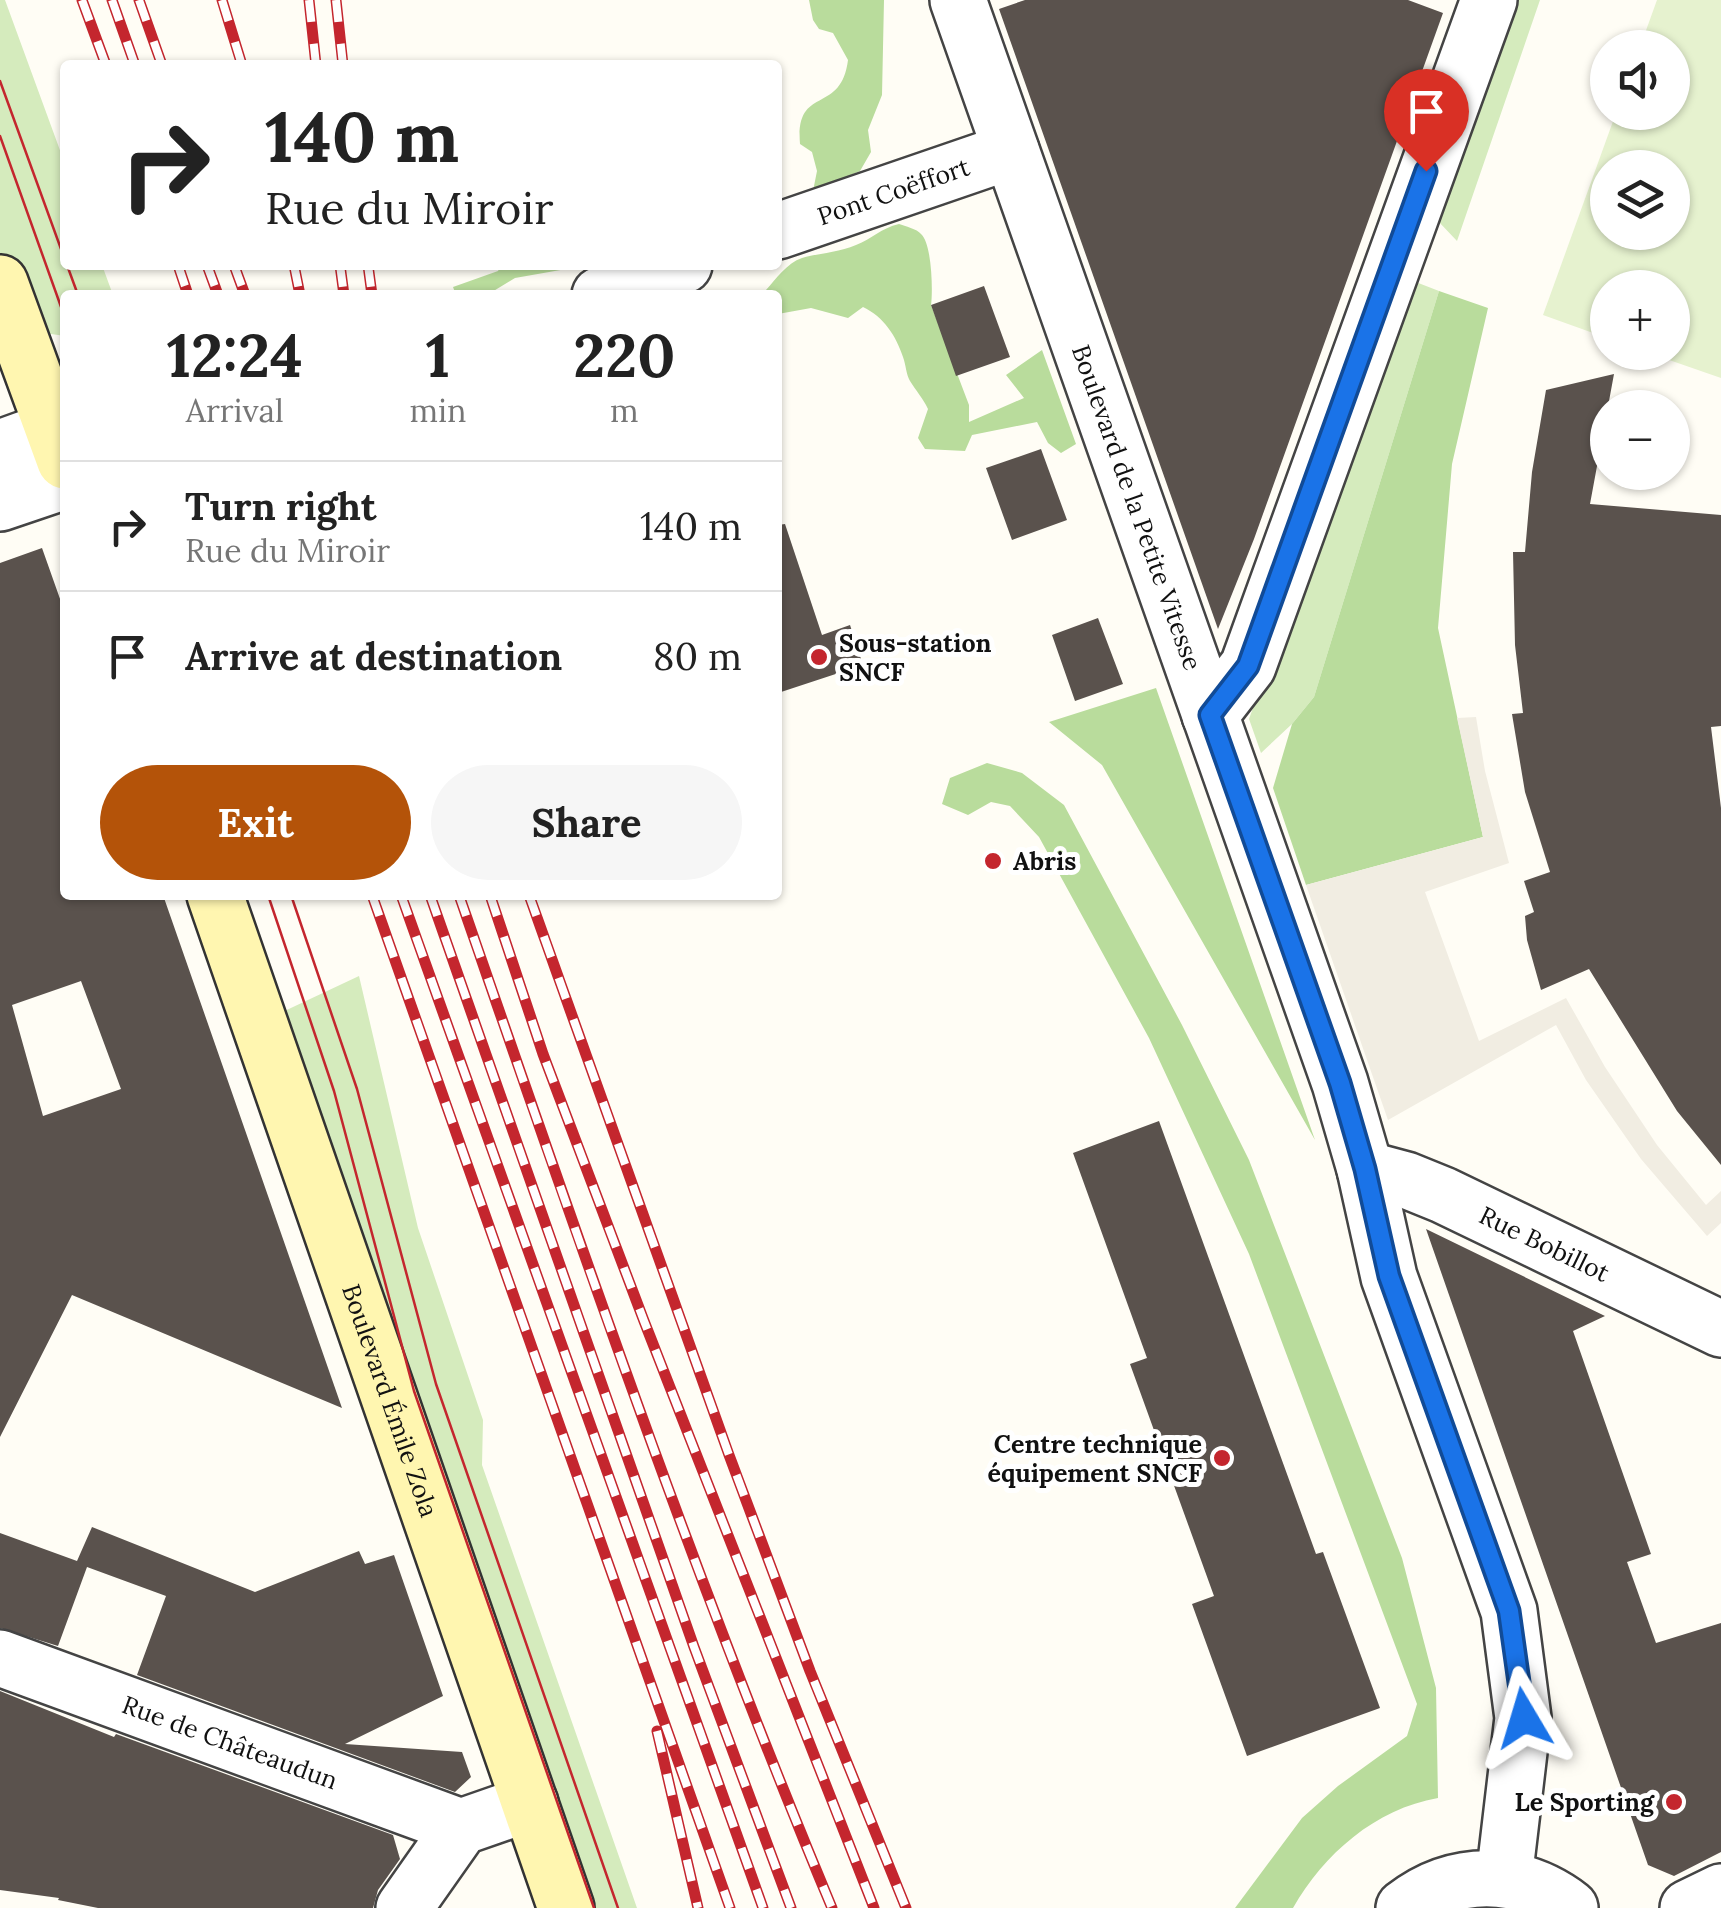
<!DOCTYPE html>
<html lang="en">
<head>
<meta charset="utf-8">
<style>
	:root { --surface:#fff; --page:#f6f6f6; --text:#222; --muted:#767676; --line:#e0e0e0; --accent:#b45309 }
	body { margin:0; font-family:Lora,serif; background:var(--page); color:var(--text); height:100vh; display:flex; flex-direction:column; font-size:38px; white-space:nowrap }
	* { box-sizing:border-box; margin:0 }
	p { font-size:32px; color:var(--muted) }
	.icon { flex:none; width:55px; height:55px; fill:none; stroke:currentColor; stroke-width:2; stroke-linecap:round; stroke-linejoin:round }
	.map { position:relative; flex:1; overflow:hidden }
	.details { position:absolute; left:60px; top:290px; width:722px; height:610px; display:flex; flex-direction:column; background:var(--surface); border-radius:10px; box-shadow:0 2px 8px #0004 }
	.details>* { flex:none }
	.guide { position:absolute; left:60px; top:60px; width:722px; height:210px; border-radius:10px; box-shadow:0 2px 8px #0004; background:#fff; color:var(--text); overflow:hidden }
	.fabs { position:absolute; left:1590px; top:30px; display:grid; gap:20px }
	.fabs a { display:grid; place-items:center; width:100px; height:100px; border-radius:50%; background:var(--surface); box-shadow:0 2px 8px #0004; font-size:50px }
	.pin { position:absolute; display:grid; place-items:center; width:85px; height:85px; color:#fff; margin:-102px -42px; border-radius:50% 50% 50% 0; rotate:-45deg; box-shadow:0 0 10px #0007 }
	.pin .icon { rotate:45deg }
	.me { position:absolute; width:110px; margin:-55px; rotate:353deg; stroke-linejoin:round; filter:drop-shadow(0 0 8px #0008) }
	.turn { display:flex; align-items:center; gap:35px; height:210px; padding:0 40px; font-size:45px }
	.turn .icon { width:130px; height:130px; stroke-width:2.5 }
	.turn b { display:block; font-size:70px; line-height:85px }
	.eta { display:flex; justify-content:space-evenly; align-items:center; height:170px; text-align:center }
	.eta b { font-size:60px; font-weight:700; line-height:70px }
	.primary-button { display:flex; gap:20px; margin-top:auto; padding:20px 40px }
	.primary-button a { flex:1; height:115px; border-radius:60px; background:var(--accent); color:#fff; font-size:40px; font-weight:700; line-height:115px; text-align:center }
	.primary-button a+a { background:var(--page); color:var(--text) }
	ul { padding:0; list-style:none }
	li { display:flex; align-items:center; gap:30px; height:130px; padding:0 40px; border-top:2px solid var(--line) }
	li div { flex:1 }
	li b { display:block; font-size:38px }
	li em { font-style:normal }
	.map>svg:first-child { display:block }
	.green { fill:#d5ebbd }
	.forest { fill:#b9dc9c }
	.pitch { fill:#e6f2cf; fill-rule:evenodd }
	.plaza { fill:#f1ede2 }
	.building { fill:#5a524d; fill-rule:evenodd }
	.lines { fill:none; stroke-linecap:round; stroke-linejoin:round }
	.minor-casing { stroke:#444; stroke-width:60 }
	.secondary-casing { stroke:#333; stroke-width:60 }
	.minor { stroke:#fff; stroke-width:55 }
	.secondary { stroke:#fff6b0; stroke-width:55 }
	.tram { stroke:#c4262e; stroke-width:2.5 }
	.rail-casing { stroke:#c4262e; stroke-width:11 }
	.rail { stroke:#fff; stroke-width:8; stroke-dasharray:22; stroke-linecap:butt }
	.route-casing { stroke:#114b97; stroke-width:25 }
	.route { stroke:#1a73e8; stroke-width:18 }
	.poi-dot { fill:#c4262e; stroke:#fff; stroke-width:4 }
	.labels { text-anchor:middle; dominant-baseline:central; stroke-width:10; stroke-linejoin:round; paint-order:stroke }
	.street-label { font-size:25px; fill:#111; stroke:#fff }
	.poi-label { font-size:25px; font-weight:bold; fill:#111; stroke:#fff; text-anchor:start }
</style>
</head>
<body>
<div class="map">
<svg width="1721" height="1908" viewBox="0 0 1721 1908">
	<rect width="100%" height="100%" fill="#fffdf5"/>
	<path class="green" d="M0 0H5L65 164V265H102L113 295H65V336L17 329 0 283Z
		M1518 0H1540L1457 241 1438 221Z
		M1408 279 1439 291 1314 697 1292 724 1261 753 1249 719Z
		M359 976 418 1228 483 1420 482 1465 637 1908H579L276 1015Z"/>
	<path class="forest" d="M809 0H884L882 95 868 130 871 152 860 171 813 191 817 171 812 152 800 144C795 84 841 116 848 60L833 33 819 29 813 20Z
		M899 224C905 226 917 229 921 234 932 243 933 292 931 305L969 405V422L1024 398 1006 375 1042 350 1076 444 1061 453 1048 443 1037 422 972 435 965 451 925 449 918 438 928 409C923 398 916 391 910 381 906 374 906 365 903 357 896 336 884 317 863 307L848 318 811 308 778 314V295H765L766 290C776 279 787 263 802 258 818 253 838 253 856 245 872 239 881 228 899 224Z
		M501 265H589L515 278 487 295H456L453 287 498 271Z
		M1439 291 1488 308 1452 464 1438 628 1483 837 1306 885 1273 788 1292 724 1314 697Z
		M1156 688 1315 1140 1102 765 1049 722Z
		M987 763 1022 773 1064 805 1182 1025 1249 1160 1402 1558 1436 1688 1438 1798C1375 1809 1324 1854 1293 1908H1235L1302 1818 1338 1786 1407 1736 1417 1704 1249 1254 1149 1038 1039 837 1010 806 991 802 968 815 942 804 950 778Z"/>
	<path class="pitch" d="M1657 0H1721V378L1649 353 1672 352V288H1608L1607 338 1543 315 1616 113 1672 112V48L1640 47ZM1608 168H1672V232H1608Z"/>
	<path class="plaza" d="M1476 717 1485 771 1509 863 1425 892 1479 1041 1566 998 1605 1067 1657 1145 1706 1205 1721 1191V1223L1707 1236 1641 1159 1586 1080 1556 1025 1388 1120 1306 885 1483 837 1457 718Z"/>
	<path class="building" d="M1025 0H1408L1443 13 1254 539 1218 629 999 9Z
		M984 286 1010 357 956 376 931 305Z
		M1614 374 1590 504 1721 515V726L1711 727 1721 808V1165L1677 1111 1589 969 1541 990 1527 940 1525 916 1534 912 1524 881 1550 872 1525 792 1512 714 1523 713 1515 645 1513 552H1525L1532 472 1546 390Z
		M1041 449 1067 520 1012 540 986 468Z
		M785 524 822 635 850 625 863 665 778 693V525Z
		M42 548 65 613V895H163L342 1408 72 1295 0 1437V563ZM81 981 121 1089 43 1116 12 1005Z
		M1098 618 1123 684 1075 701 1052 635Z
		M1159 1121 1316 1554 1323 1552 1380 1708 1247 1756 1192 1604 1214 1596 1130 1364 1147 1358 1073 1153Z
		M1426 1229 1605 1316 1573 1331 1651 1554 1627 1562 1656 1643 1721 1623V1852L1674 1876 1648 1865Z
		M92 1527 255 1592 359 1551 365 1564 394 1555 443 1696 345 1744 462 1752 471 1777 455 1792 137 1675 166 1596 87 1567 58 1646 0 1628V1533L77 1561Z
		M0 1691 114 1737 116 1734 393 1835 400 1859 378 1890 373 1908H98L58 1900 59 1898 0 1890Z"/>
	<g class="lines">
		<g class="minor-casing">
			<g id="minor">
				<path id="s1" d="M958 0 1340 1083 1365 1169 1389 1277 1509 1611 1523 1718 1504 1879"/>
				<path id="s2" d="M778 231 1011 151"/>
				<path d="M600 295 684 265"/>
				<path d="M0 448 53 429"/>
				<path d="M0 503 65 481"/>
				<path d="M1210 715 1248 666 1489 0"/>
				<path id="s3" d="M1365 1169 1406 1180 1443 1195 1721 1329"/>
				<path id="s4" d="M0 1658 461 1827"/>
				<path d="M404 1908 461 1827 530 1803"/>
				<path d="M1404 1908C1454 1869 1519 1869 1570 1908"/>
				<path d="M1688 1908 1721 1892"/>
			</g>
		</g>
		<g class="secondary-casing">
			<g id="secondary">
				<path d="M0 283 65 461"/>
				<path id="s5" d="M215 895 566 1908"/>
			</g>
		</g>
		<use href="#minor" class="minor"/>
		<use href="#secondary" class="secondary"/>
		<path class="tram" d="M0 81 65 260
			M0 136 65 318
			M67 265 78 295
			M268 895 334 1091 414 1391 594 1908
			M291 895 357 1089 436 1384 618 1908"/>
		<g class="rail-casing">
			<path id="rail" d="M82 0 106 65
				M112 0 135 65
				M139 0 162 65
				M222 0 242 65
				M309 0 316 65
				M336 0 343 65
				M178 265 188 295
				M207 265 218 295
				M234 265 245 295
				M294 265 300 295
				M340 265 344 295
				M368 265 372 295
				M372 895 730 1908
				M401 895 763 1908
				M430 895 694 1647 791 1908
				M459 895C577 1235 693 1576 832 1908
				M490 895 543 1054 644 1321 874 1908
				M529 895 729 1455 810 1671 906 1908
				M657 1731 698 1908"/>
		</g>
		<use href="#rail" class="rail"/>
	</g>
	<g class="lines">
		<g class="route-casing">
			<path id="route" d="M1426 171 1248 666 1210 715 1340 1083 1365 1169 1389 1276 1509 1611 1524 1718"/>
		</g>
		<use href="#route" class="route"/>
	</g>
	<g class="poi-dot">
		<circle cx="819" cy="657" r="10"/>
		<circle cx="993" cy="861" r="10"/>
		<circle cx="1222" cy="1458" r="10"/>
		<circle cx="1674" cy="1802" r="10"/>
	</g>
	<g class="labels">
		<g class="street-label">
			<text stroke="none"><textPath href="#s2" startOffset="122">Pont Coëffort</textPath></text>
			<text stroke="none"><textPath href="#s1" startOffset="538">Boulevard de la Petite Vitesse</textPath></text>
			<text stroke="none"><textPath href="#s3" startOffset="195">Rue Bobillot</textPath></text>
			<text stroke="none"><textPath href="#s5" startOffset="535">Boulevard Émile Zola</textPath></text>
			<text stroke="none"><textPath href="#s4" startOffset="245">Rue de Châteaudun</textPath></text>
		</g>
		<g class="poi-label">
			<text x="839" y="643">Sous-station<tspan x="839" dy="29">SNCF</tspan></text>
			<text x="1013" y="861">Abris</text>
			<text x="1202" y="1444" text-anchor="end">Centre technique<tspan x="1202" dy="29">équipement SNCF</tspan></text>
			<text x="1654" y="1802" text-anchor="end">Le Sporting</text>
		</g>
	</g>
</svg>
<div class="fabs">
<a><svg class="icon" aria-label="sound" viewBox="0 0 24 24"><path d="M4 9h4l5-4v14l-5-4H4zM17 9q2 3 0 6"/></svg></a>
<a><svg class="icon" aria-label="layers" viewBox="0 0 24 24"><path d="M12 4l9 5-9 5-9-5zM3 14l9 5 9-5"/></svg></a>
<a>+</a>
<a>−</a>
</div>
<div class="pin" style="left:1426px;top:171px;background:#d93025"><svg class="icon" aria-label="arrive" viewBox="0 0 24 24"><path d="M6 21V4h12l-3 4 3 4H6"/></svg></div>
<svg class="me" style="left:1524px;top:1718px" viewBox="-20 -20 40 40"><path d="M0-17L14 15 0 8-14 15z" fill="#1a73e8" stroke="#fff" stroke-width="4"/></svg>
<div class="guide">
<div class="turn"><svg class="icon" aria-label="right" viewBox="0 0 24 24"><path d="M7 20v-9h11M14 6l5 5-5 5"/></svg><div><b>140 m</b>Rue du Miroir</div></div>
</div>
<section class="details">
<div class="eta">
<div><b>12:24</b><p>Arrival</p></div>
<div><b>1</b><p>min</p></div>
<div><b>220</b><p>m</p></div>
</div>
<ul>
<li><svg class="icon" aria-label="right" viewBox="0 0 24 24"><path d="M7 20v-9h11M14 6l5 5-5 5"/></svg><div><b>Turn right</b><p>Rue du Miroir</p></div><em>140 m</em></li>
<li><svg class="icon" aria-label="arrive" viewBox="0 0 24 24"><path d="M6 21V4h12l-3 4 3 4H6"/></svg><div><b>Arrive at destination</b></div><em>80 m</em></li>
</ul>
<div class="primary-button"><a>Exit</a><a>Share</a></div>
</section>
</div>
</body>
</html>
